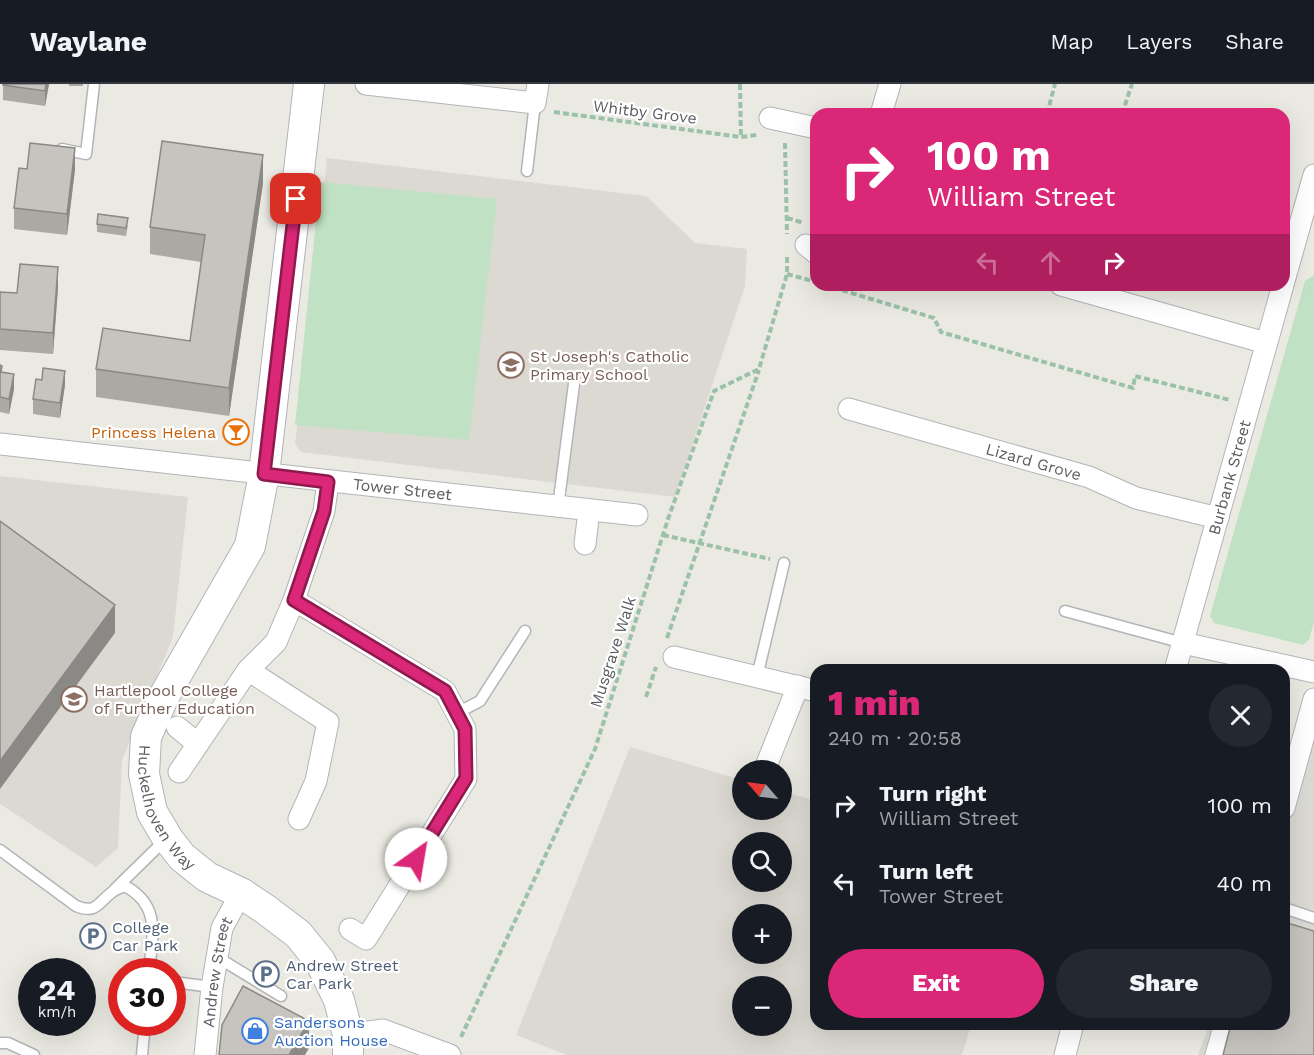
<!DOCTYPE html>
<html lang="en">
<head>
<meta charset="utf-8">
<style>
	:root { --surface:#171b24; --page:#242831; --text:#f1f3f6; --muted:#9ea1a6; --line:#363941; --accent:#db2777 }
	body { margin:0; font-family:"Work Sans",sans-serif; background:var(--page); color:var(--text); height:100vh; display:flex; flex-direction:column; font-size:22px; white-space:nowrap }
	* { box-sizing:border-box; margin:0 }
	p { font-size:20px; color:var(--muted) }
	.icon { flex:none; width:33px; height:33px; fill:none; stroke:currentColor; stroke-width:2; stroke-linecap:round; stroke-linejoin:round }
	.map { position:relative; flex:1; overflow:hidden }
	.drawer { position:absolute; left:810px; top:580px; width:480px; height:366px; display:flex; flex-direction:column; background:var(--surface); border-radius:18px; box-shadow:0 6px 24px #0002 }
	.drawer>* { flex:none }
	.hud { position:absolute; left:810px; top:24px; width:480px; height:183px; border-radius:18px; box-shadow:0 6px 24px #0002; background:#db2777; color:#fff; overflow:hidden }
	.needle { width:39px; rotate:298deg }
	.fabs { position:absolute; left:732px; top:676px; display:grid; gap:12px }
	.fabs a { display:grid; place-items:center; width:60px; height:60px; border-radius:50%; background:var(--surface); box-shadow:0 6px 24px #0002; font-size:30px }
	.speed { position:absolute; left:18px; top:874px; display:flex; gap:12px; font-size:30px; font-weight:700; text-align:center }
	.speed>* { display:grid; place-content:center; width:78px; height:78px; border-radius:50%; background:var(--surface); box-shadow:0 6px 24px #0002; line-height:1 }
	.speed small { font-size:15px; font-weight:400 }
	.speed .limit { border:9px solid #d22; background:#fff; color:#111 }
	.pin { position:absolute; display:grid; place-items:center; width:51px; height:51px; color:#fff; margin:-26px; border-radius:12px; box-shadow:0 3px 9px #0006 }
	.me { position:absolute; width:66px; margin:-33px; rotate:32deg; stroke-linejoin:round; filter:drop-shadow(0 0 4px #0008) }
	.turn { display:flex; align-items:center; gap:21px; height:126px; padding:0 18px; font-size:27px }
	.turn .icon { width:78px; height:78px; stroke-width:2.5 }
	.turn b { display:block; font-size:42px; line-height:51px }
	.lanes { display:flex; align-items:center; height:57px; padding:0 18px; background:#0003; justify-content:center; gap:30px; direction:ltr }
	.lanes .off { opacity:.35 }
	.round { display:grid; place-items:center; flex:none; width:63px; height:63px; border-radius:32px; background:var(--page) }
	.headline { display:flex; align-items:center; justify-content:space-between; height:102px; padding:0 18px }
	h1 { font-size:36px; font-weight:800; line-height:45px; color:var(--accent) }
	.button { display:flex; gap:12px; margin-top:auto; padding:12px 18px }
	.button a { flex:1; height:69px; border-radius:36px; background:var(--accent); color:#fff; font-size:24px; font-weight:800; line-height:69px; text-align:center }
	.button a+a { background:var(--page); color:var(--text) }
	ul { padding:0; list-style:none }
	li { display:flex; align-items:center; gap:18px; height:78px; padding:0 18px }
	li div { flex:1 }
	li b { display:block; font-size:22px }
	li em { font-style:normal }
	header { display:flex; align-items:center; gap:36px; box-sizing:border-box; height:84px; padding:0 30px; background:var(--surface); border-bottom:2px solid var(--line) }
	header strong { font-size:28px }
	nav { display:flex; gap:33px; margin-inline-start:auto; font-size:21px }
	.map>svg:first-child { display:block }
	.industrial { fill:#dad9d4 }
	.education { fill:#dbd9d1; fill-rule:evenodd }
	.green { fill:#c1e1c4 }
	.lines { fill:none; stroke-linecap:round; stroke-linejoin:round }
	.lane-casing { stroke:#b3b4b8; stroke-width:13 }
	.street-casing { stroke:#b3b4b8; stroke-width:23 }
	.secondary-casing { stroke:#b1b4b8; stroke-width:32 }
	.path { stroke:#9bc1a8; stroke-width:4; stroke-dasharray:6 3; stroke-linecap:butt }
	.lane { stroke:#fff; stroke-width:10 }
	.street { stroke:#fff; stroke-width:21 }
	.secondary { stroke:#fff; stroke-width:30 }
	.wall { fill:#aba9a4 }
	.shaded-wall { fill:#8b8986 }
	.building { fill:#c7c4bf; stroke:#8b8986; stroke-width:1.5 }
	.route-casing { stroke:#8e194d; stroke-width:15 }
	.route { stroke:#db2777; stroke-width:10 }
	.labels { text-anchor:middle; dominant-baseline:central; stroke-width:4.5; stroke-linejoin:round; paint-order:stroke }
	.street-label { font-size:16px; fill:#5a5d61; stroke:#fff }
	.education-label { font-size:16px; fill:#785e54; stroke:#fff; text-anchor:start }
	.food-label { font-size:16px; fill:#c56008; stroke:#fff; text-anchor:end }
	.service-label { font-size:16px; fill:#4e5e75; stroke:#fff; text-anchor:start }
	.shop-label { font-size:16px; fill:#366cbe; stroke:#fff; text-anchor:start }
</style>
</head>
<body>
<header>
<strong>Waylane</strong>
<nav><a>Map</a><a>Layers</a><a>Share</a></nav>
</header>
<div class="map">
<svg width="1314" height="971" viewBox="0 0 1314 971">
	<rect width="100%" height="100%" fill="#ebeae2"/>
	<path class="industrial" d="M1314 632V971H1198L1209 941 1284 940V720Z"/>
	<path class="education" d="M327 74 646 112 695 159 747 165 745 202 675 413 301 368 295 360Z
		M0 392 188 413 173 553 122 676 118 764 96 783 0 720Z
		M630 663 742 696V726H782V707L816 717V940L971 941 962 971H567L516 951ZM742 759H782V798H742ZM742 831H782V870H742ZM742 903H782V942H742Z"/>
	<path class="green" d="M320 98 497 115 469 356 295 341Z
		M1314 191V538L1309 556 1303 561 1214 539 1210 532 1305 197Z"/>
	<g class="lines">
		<g class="lane-casing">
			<path id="lane" d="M62 65 86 70 94 0
				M527 87 535 19
				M558 423 574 300
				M1065 527 1183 559
				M757 593 784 479
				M457 629 480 617 525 547
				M0 766 76 822C96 830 97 820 111 809 115 805 120 804 125 802 162 822 152 853 149 888
				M115 805 166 755
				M1284 824 1314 834
				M217 873 281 912
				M181 899 212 903
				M0 959H8L34 971
				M142 971 145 939"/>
		</g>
		<g class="street-casing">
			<g id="street">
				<path d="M366 0 535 19 538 0"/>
				<path d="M881 30 890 0"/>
				<path d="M770 34 816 44"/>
				<path d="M806 161 816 169"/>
				<path d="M1284 197 1314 91"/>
				<path d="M1061 201 1266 259"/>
				<path id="s1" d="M849 325 1089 393 1136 414 1218 434"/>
				<path id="s2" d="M0 360 637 431"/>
				<path d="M585 460 589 427"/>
				<path d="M294 516 445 607 465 645 466 695 366 855 350 845"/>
				<path d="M1183 559 1314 588"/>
				<path d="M674 573 816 607"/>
				<path d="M248 586 328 638 316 697 299 735"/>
				<path id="s3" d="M1175 586 1283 201"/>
				<path d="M177 643 198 660"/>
				<path d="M764 687 798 602"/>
				<path d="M179 688 248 586 276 558 294 516 324 427 328 398"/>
				<path d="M1284 724 1314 615"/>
				<path d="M348 951 383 946 450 971"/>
				<path id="s4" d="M205 971 212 903 222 844 241 809"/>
				<path d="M1065 971 1073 940"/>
				<path d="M1216 971 1225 940"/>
			</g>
		</g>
		<g class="secondary-casing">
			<g id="secondary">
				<path id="s5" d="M309 0 264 390 250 462 163 614 146 653 144 690 152 728 168 755 182 773 207 793 241 809 265 825 298 850 320 877 339 916 348 951V971"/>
			</g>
		</g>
		<path class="path" d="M740 0 741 53
			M554 28 741 53 757 51
			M1047 30 1055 0
			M1122 30 1132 0
			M785 59 787 150
			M787 134 804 139
			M787 190 816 198
			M825 201 934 234 941 248 1133 304 1135 292 1230 316
			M663 451 770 475
			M667 554 759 286
			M646 613 656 583
			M461 953 595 665 668 435 714 307 759 285 787 190V173"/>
		<use href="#lane" class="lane"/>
		<use href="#street" class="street"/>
		<use href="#secondary" class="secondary"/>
	</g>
	<path class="wall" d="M3 0H49L45 22 3 16Z
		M69 0H83V2H69Z
		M27 85H75L67 151 14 145V124Z
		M263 99 229 332 96 313V285L190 257 201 178 150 170V143Z
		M97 140 128 141 126 152 97 148Z
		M58 204 53 270 0 266V208L17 209Z
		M0 281 2 288 14 305 9 330 0 328Z
		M65 301 60 334 33 330V315Z"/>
	<path class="shaded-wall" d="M46 0H49L45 22V7Z
		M75 64V85L67 151V130Z
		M263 71V99L229 332V304Z
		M58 183V204L53 270V249Z
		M65 287V301L60 334V319Z
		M14 290V305L9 330V315Z
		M115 521V549L0 705V677Z
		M309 937V964L305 971H289Z"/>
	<path class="building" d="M3 0H46L45 7 3 1Z
		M162 57 263 71 229 304 96 285 103 244 190 257 205 151 150 143Z
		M30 59 75 64 67 130 14 124 19 84 27 85Z
		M98 130 128 134 126 144 97 140Z
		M20 180 58 183 53 249 0 245V208L17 209Z
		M0 281 2 282 1 288 14 290 9 315 0 313Z
		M43 284 65 287 60 319 33 315 36 295 42 296Z
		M0 437 115 521 0 677Z
		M1284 838 1314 847V971H1223L1231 940H1284Z
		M243 902 309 937 289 971H219L222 941Z"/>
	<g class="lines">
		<g class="route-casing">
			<path id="route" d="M296 115 264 390 328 398 324 427 294 516 445 607 465 645 466 694 416 775"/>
		</g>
		<use href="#route" class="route"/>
	</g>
	<defs>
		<g id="school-ring" transform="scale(1.35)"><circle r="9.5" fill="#fff" stroke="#8d6e63" stroke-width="1.5"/><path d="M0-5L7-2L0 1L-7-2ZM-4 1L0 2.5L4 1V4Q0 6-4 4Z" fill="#8d6e63"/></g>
		<g id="bar-ring" transform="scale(1.35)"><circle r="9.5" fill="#fff" stroke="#e8710a" stroke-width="1.5"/><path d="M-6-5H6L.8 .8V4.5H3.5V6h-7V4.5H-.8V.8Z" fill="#e8710a"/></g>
		<g id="university-ring" transform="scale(1.35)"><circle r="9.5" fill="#fff" stroke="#8d6e63" stroke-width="1.5"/><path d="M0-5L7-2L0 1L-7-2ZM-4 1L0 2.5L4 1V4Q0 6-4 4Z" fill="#8d6e63"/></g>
		<g id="parking-ring" transform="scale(1.35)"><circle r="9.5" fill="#fff" stroke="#5c6f8a" stroke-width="1.5"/><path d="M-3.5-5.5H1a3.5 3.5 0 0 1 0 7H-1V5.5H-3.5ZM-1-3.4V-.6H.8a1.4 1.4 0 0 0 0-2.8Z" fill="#5c6f8a"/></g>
		<g id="shop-ring" transform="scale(1.35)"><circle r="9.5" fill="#fff" stroke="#3f7fe0" stroke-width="1.5"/><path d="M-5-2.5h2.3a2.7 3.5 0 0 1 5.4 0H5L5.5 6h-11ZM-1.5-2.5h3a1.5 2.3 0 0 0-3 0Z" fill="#3f7fe0"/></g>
	</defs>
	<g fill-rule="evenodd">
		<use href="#school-ring" x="511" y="281"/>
		<use href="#bar-ring" x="236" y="348"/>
		<use href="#university-ring" x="74" y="615"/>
		<use href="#parking-ring" x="93" y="852"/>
		<use href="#parking-ring" x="266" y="890"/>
		<use href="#shop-ring" x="255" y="947"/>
	</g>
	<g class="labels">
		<g class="street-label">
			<text transform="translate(645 28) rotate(7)">Whitby Grove</text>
			<text stroke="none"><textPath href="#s1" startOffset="192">Lizard Grove</textPath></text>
			<text stroke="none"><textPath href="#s3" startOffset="200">Burbank Street</textPath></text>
			<text stroke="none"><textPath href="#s2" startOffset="405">Tower Street</textPath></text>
			<text transform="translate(613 568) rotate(-72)">Musgrave Walk</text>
			<text stroke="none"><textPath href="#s5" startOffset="760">Huckelhoven Way</textPath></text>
			<text stroke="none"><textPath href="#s4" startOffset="84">Andrew Street</textPath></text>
		</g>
		<g class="education-label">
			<text x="530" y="272">St Joseph's Catholic<tspan x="530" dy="18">Primary School</tspan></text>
			<text x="94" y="606">Hartlepool College<tspan x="94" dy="18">of Further Education</tspan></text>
		</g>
		<g class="food-label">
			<text x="216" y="348">Princess Helena</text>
		</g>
		<g class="service-label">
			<text x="112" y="843">College<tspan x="112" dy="18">Car Park</tspan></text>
			<text x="286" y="881">Andrew Street<tspan x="286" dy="18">Car Park</tspan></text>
		</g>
		<g class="shop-label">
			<text x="274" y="938">Sandersons<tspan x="274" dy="18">Auction House</tspan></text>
		</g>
	</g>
</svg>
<div class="fabs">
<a><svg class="needle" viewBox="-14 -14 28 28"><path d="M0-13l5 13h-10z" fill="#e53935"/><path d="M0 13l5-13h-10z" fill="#9ea1a6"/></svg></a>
<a><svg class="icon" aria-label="search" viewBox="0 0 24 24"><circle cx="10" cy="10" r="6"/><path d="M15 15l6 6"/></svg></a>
<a>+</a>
<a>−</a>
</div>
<div class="speed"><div>24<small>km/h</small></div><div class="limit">30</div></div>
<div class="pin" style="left:296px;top:115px;background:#d93025"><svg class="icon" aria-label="arrive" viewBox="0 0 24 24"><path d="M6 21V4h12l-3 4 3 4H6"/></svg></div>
<svg class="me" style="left:416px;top:775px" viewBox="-20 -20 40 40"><circle r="19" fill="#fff"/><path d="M0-13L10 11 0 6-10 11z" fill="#db2777"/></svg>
<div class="hud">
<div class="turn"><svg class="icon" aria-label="right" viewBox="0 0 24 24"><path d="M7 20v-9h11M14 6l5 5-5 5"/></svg><div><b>100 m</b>William Street</div></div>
<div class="lanes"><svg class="icon off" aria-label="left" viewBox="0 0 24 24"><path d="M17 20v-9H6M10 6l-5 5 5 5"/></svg><svg class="icon off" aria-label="ahead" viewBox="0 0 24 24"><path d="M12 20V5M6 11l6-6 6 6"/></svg><svg class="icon" aria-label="right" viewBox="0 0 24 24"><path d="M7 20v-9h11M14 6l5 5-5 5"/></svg></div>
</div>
<section class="drawer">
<div class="headline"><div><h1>1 min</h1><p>240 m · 20:58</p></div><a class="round"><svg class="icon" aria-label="close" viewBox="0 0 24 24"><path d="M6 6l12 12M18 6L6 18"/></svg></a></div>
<ul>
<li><svg class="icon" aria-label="right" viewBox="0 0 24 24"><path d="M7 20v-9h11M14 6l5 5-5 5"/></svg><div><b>Turn right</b><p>William Street</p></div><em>100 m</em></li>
<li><svg class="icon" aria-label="left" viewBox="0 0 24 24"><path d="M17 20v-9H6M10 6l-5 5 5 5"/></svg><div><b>Turn left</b><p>Tower Street</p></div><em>40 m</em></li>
</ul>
<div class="button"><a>Exit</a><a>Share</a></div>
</section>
</div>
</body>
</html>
